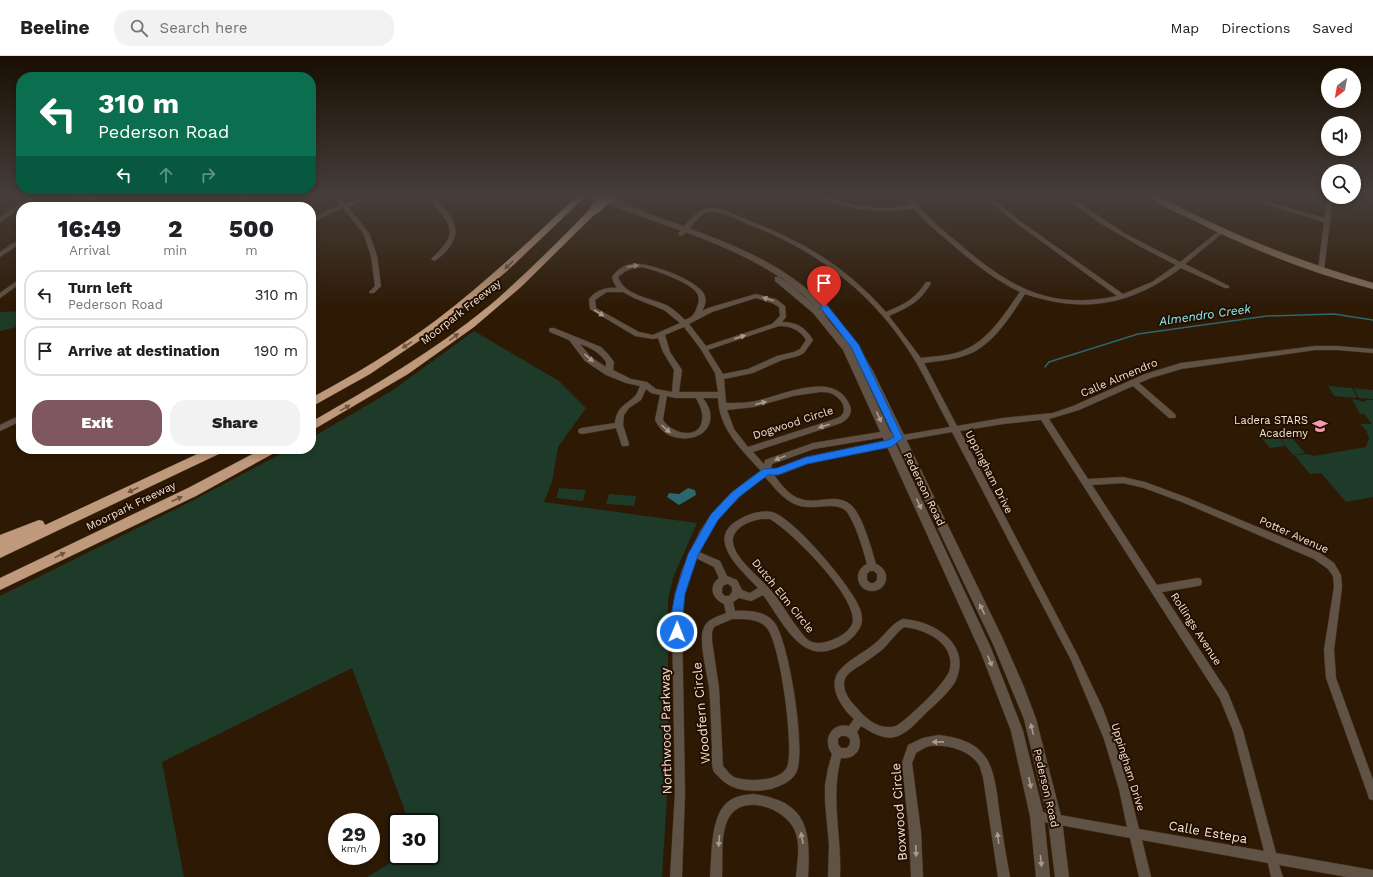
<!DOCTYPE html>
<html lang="en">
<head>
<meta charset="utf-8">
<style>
	:root { --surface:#fff; --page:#f2f2f2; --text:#202124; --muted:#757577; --line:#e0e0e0; --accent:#7f5761 }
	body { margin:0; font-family:"Work Sans",sans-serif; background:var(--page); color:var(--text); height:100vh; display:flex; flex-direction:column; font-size:15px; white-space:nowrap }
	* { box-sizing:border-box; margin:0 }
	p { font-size:13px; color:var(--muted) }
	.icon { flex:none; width:22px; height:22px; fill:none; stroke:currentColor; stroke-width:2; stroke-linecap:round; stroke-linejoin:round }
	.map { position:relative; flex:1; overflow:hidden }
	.drawer { position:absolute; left:16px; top:146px; width:300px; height:252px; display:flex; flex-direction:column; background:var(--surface); border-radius:16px; box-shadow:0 2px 6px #0003 }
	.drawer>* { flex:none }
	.banner { position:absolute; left:16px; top:16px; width:300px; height:122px; border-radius:16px; box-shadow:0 2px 6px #0003; background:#0b6e4f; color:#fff; overflow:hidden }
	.needle { width:26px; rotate:211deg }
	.buttons { position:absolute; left:1321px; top:12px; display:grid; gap:8px }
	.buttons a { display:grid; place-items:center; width:40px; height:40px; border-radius:50%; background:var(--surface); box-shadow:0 2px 6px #0003; font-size:20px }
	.speed { position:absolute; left:328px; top:757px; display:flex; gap:8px; font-size:20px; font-weight:700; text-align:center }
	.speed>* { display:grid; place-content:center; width:52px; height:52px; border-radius:50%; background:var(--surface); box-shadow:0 2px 6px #0003; line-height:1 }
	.speed small { font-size:10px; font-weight:400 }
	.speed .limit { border:2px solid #111; border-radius:6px; background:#fff; color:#111 }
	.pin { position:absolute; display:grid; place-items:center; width:34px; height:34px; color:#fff; margin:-41px -17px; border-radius:50% 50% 50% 0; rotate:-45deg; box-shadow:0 0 4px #0007 }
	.pin .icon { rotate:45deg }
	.me { position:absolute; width:44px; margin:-22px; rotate:1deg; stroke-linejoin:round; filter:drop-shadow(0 0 3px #0008) }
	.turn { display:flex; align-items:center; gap:14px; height:84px; padding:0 16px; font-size:18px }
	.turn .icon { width:52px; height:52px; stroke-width:2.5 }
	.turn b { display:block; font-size:28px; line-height:34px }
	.lanes { display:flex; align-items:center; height:38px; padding:0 16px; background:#0003; justify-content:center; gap:20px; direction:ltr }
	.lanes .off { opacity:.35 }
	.eta { display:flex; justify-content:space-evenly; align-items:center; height:68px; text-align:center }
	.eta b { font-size:24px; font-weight:800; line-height:28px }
	.action { display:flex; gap:8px; margin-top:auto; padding:8px 16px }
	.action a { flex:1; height:46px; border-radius:16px; background:var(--accent); color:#fff; font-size:16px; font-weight:800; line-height:46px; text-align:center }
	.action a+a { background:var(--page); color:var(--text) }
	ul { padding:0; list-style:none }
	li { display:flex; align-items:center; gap:12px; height:50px; margin:0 8px 6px; padding:0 8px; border:2px solid var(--line); border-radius:16px }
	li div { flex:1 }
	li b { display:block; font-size:15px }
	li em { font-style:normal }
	header { display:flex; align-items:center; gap:24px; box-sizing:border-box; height:56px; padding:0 20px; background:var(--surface); border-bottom:1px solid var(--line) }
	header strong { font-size:19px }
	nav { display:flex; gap:22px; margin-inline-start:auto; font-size:14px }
	.search { width:280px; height:36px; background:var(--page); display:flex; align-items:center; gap:10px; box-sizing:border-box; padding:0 14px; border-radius:16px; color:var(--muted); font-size:15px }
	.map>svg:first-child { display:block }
	.green { fill:#1d3b28 }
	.water { fill:#2c676e }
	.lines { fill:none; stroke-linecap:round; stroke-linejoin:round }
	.stream { stroke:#2c676e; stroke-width:1.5 }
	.minor-casing { stroke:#493522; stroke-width:1 }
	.tertiary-casing { stroke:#493522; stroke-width:1 }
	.secondary-casing { stroke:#493522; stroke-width:1 }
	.motorway-casing { stroke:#493522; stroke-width:1 }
	.minor { fill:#615246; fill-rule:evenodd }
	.tertiary { fill:#615246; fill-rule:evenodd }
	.secondary { fill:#876f5b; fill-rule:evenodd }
	.motorway { fill:#bf997b; fill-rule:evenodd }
	.motorway-bridge-casing { stroke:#493522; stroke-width:10; stroke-linecap:butt }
	.motorway-bridge { stroke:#bf997b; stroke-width:10 }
	.oneway { fill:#71543e }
	.oneway2 { fill:#aa9b8e }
	.route { fill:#1a73e8; stroke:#114b97 }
	.labels { text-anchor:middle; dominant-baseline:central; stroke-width:4; stroke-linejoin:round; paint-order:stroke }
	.street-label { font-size:11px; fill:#f2e4d7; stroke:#230f00 }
	.poi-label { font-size:11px; fill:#f2e4d7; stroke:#230f00; text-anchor:end }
	.water-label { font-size:12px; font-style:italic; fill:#90f0fa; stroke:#230f00 }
	.near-street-label { font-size:13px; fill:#f2e4d7; stroke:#230f00 }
</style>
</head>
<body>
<header>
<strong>Beeline</strong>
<div class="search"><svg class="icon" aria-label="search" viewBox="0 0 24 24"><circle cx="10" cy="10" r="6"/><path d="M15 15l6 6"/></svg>Search here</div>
<nav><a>Map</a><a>Directions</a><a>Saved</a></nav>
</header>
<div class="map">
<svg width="1373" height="821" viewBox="0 0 1373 821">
	<rect width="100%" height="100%" fill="#2d1904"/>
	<path class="green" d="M21 255V270L0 275V256Z
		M474 275 559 325 586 352 558 391 552 426 544 446 697 467 673 522 668 544V723L662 821H367L402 800H431V766H409L352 612 162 706 184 821H0V540L190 446 290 393H311V382L393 334Z
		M1328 330 1352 332 1357 342 1334 340Z
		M1353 332 1373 334V343L1359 342Z
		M1352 343 1366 346V344H1373V441L1346 446 1321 417 1310 418 1294 399 1308 398 1314 400 1366 391 1369 382 1366 374 1360 368H1372L1364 358H1360Z
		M1272 374 1285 390 1270 392 1257 376Z
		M1292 382 1305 397 1293 399 1280 383Z
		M559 432 586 434 583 445 556 442Z
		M609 438 636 440 634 450 606 448Z"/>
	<path class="water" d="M688 432 695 434 696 439 679 449 667 441 669 437 679 438Z"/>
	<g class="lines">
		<path class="stream" d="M1045 311 1049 306 1138 278 1267 260 1334 258 1373 264"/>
		<g class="minor-casing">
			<path id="minor" d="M33 139H39L0 166V161Z
				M81 139H89L111 151H103L85 142 72 151H65Z
				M236 139C246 138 251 143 257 151H251L245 144Z
				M332 139H338L345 148 368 139H376L348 151 369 177 377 200 381 230 374 237H370L369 236 375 230 371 200 363 177 343 152 330 157 311 168V163L326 155 340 149Z
				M426 139H432C445 154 465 170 450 190 446 196 440 202 434 205L431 203 432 202C464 172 447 167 426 139Z
				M810 139C821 138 832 143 843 146 866 152 888 154 911 149L903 139H909C921 156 939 171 956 185 1007 229 1047 255 1117 240L1016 167 982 139H988L1020 165 1123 238 1152 226 1176 209 1141 191 1100 167 1061 139H1067L1124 177 1180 206 1220 174H1224L1225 175 1185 208 1229 230V232H1225L1181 212C1131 249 1085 258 1025 238 1011 259 994 288 969 298 954 304 939 305 924 307L957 370 1003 362 1053 357 1073 350 1145 318 1181 307 1315 290H1337L1373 293V297L1337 294H1315L1181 313 1151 322 1139 327 1175 358 1176 360 1175 362H1169L1133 330 1079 354 1049 363 1088 423 1123 421 1145 426 1188 442 1320 497 1334 507 1341 519 1342 531 1334 594 1336 622 1373 724V744L1369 743 1368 739 1326 622 1324 594 1334 531 1333 520 1328 513 1314 503 1182 446 1144 432 1123 427 1092 429 1157 529 1198 522 1201 523 1202 526 1201 529 1198 530 1162 536 1228 637 1243 675 1276 797 1373 814V821H1347L1279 809 1283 821H1271L1268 807 1142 784 1151 821H1139L1130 782 1033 764 1032 760 1033 756 1037 755 1127 771 1119 733 1104 683 1071 604 952 376 901 385 891 390 807 408 781 418 774 419C781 428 789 440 801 443 817 449 836 436 851 449 862 458 872 494 876 508 892 514 888 536 871 535 856 534 853 514 867 508 864 496 854 462 845 454 841 451 836 450 831 450 819 450 808 453 797 449 783 444 775 432 765 421L752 429 717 463 706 480 699 496 720 505 727 520 737 524 742 534 750 537 758 532C742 515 703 482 740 463 748 458 762 454 772 456 793 461 853 532 860 553 863 562 863 569 857 576 852 584 842 590 833 593 799 607 780 561 763 539L751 545 739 542 733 546 735 555C747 554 766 555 774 566 789 584 807 697 796 717 791 726 780 730 771 733 753 737 730 735 718 720 716 718 713 716 713 713 711 706 712 698 712 692 711 672 711 651 709 631 707 617 699 586 703 574 706 563 717 561 726 557L724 548C712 543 708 530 719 522L714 511 696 502C687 521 684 540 682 560L685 737 682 821H670L675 737 672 560 675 538 682 514 700 475 711 459 746 425 761 415C741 393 719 373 718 342H703C706 346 709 351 710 356 714 381 685 388 667 378 662 375 658 370 655 364L660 339 651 337 646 333 641 344 629 352 624 359 623 369 629 388 628 390H622L616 372 582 378 579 377 578 375 579 373 582 372 615 367C617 351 623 351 634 341 637 339 638 334 640 330L626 327 606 319 585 305 569 284 550 276 549 274 550 272H554L601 291 608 298 614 306 613 314 631 323 647 326 656 333 672 336 674 314 663 296 658 282 653 283 635 280 590 253 589 243C596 234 606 231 617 232L614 227 612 221C617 214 623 209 632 208 647 205 697 224 704 238 707 244 705 250 702 255L708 252 756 238 776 243 785 250 786 261 782 266C797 266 806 272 813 284L804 297 798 300 782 304 753 317 724 323 726 347C737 347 749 347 760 344 786 338 836 314 850 350 853 358 847 364 841 367L753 396 764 408 765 404 813 387 886 375 895 378 896 380 950 371C938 349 928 327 916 306 877 241 821 196 750 169 740 165 718 153 707 156 698 160 690 173 683 179L681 180 678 178C685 170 694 156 705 153 718 149 733 158 745 163 803 185 845 210 886 256 905 248 915 243 926 226H930L931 227C920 246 909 251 889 260L921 302C935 300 951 300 964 294 989 284 1005 257 1020 236 993 223 970 204 947 184 935 174 923 164 913 152 885 158 858 154 830 146 824 144 816 143 810 139ZM642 211C655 214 689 226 696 236 700 240 699 246 697 251 695 258 692 261 685 264 680 259 675 254 668 250 653 242 625 241 618 221 626 214 631 212 642 211ZM607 236H623L634 242 664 254 680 267 653 279 639 276 596 252 595 244ZM756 242 772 247 779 251 780 260 772 268 706 290 689 268 712 256ZM779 270C791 270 800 274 806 284L800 293 794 296 777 300 748 313 723 318 708 294ZM684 271 700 292 715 317 718 336H679L682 314 670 296 665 279ZM580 288C591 292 599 296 606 306V311L591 301ZM820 336C823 336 827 336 830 337 837 339 847 349 843 357 842 360 838 362 835 363L748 391 734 373 727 354 754 351 793 340ZM667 340 675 342H696C698 346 701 351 702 357 706 384 674 381 663 364ZM1041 364 1220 643 1233 675 1264 795 1139 773 1129 733 1114 683 1103 653 1077 598 960 375 1003 368ZM886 381 892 383 889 384 806 402 778 413H771L772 408 814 393ZM761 463H770C793 477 852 536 853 563 854 577 824 591 812 586 806 584 801 576 797 571 787 558 779 542 767 530 757 519 724 494 735 477 741 468 751 465 761 463ZM870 515H874L877 518V524L874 527H870L867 524V518ZM728 528 732 531V536L729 540H725L722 537V532L724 529ZM732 563C743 563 757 562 766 571 780 584 795 693 787 711 780 726 747 726 734 721 729 718 727 714 723 710L719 632 712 585V576L714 571Z
				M1328 140V141H1333L1324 214 1321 216 1318 214 1324 166 1264 148 1267 146 1324 162Z
				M21 182V187L0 201V196Z
				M21 222V227L0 242V237Z
				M21 359V365L0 375V369Z
				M903 563C935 565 973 589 955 626 951 634 934 650 926 657 918 665 907 678 895 681 883 684 871 676 861 670L857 676C864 689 858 704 841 702 830 742 842 781 840 821H828L829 789 825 745V729L828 713 832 698C822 684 831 666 849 670L854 663C842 653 827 630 839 615 848 604 863 597 873 589 884 581 890 568 903 563ZM904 571C925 573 955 587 950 613 948 625 908 663 896 670 893 671 890 671 887 671 876 671 864 661 857 652 850 645 841 634 845 623 847 617 856 612 861 609 868 604 876 599 883 593 890 586 896 577 904 571ZM841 680H846L850 683V688L847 692H841L838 688V683Z
				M939 679C954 681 973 685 983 698 996 712 997 742 1000 760 1003 780 1006 801 1010 821H998L983 721C981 717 981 712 979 709 970 694 947 688 930 690 925 691 921 694 916 697L912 707 921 776 923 821H911L909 776 902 707 908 689 923 682Z
				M753 738C807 745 811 773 808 821H796C797 807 801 789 795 775 786 752 742 736 728 763 720 780 723 803 722 821H710C712 800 710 758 729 745 736 740 744 739 753 738Z"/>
		</g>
		<g class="tertiary-casing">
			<path id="tertiary" d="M583 139H592L608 148 601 150Z
				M595 139C610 138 639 154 655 160 755 196 818 217 873 315L1002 581 1024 631 1036 663 1062 764 1069 821H1055L1048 764 1024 663 993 588 863 315 852 294 991 592 1023 675 1044 760 1050 821H1036L1030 760 1011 675 981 597 843 294 813 257 775 225V221H781L819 253 844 283 840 276C791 218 741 196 671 171 654 165 607 150 595 139Z"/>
		</g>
		<g class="secondary-casing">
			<path id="secondary" d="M1148 139H1157C1226 177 1298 205 1373 227V233C1308 216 1245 191 1185 160 1173 155 1157 148 1148 139Z"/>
		</g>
		<g class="motorway-casing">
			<path id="motorway" d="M578 139H587L507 215 441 270 370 318 311 351V342C354 319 396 294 435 265 486 226 532 183 578 139Z
				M595 150 599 153 598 155 522 230 474 271 408 318 311 375V366C372 331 434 295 489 250 525 219 559 185 592 151Z
				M208 393H225L223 396 0 502V479L39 464 43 465 45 469Z
				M262 393H278L276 396 196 440 0 534V522L188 432Z"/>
		</g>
		<use href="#minor" class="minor"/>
		<use href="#tertiary" class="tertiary"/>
		<use href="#secondary" class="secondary"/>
		<use href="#motorway" class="motorway"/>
		<g class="motorway-bridge-casing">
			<path id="motorway-bridge" d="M595 153 610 139"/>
		</g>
		<use href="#motorway-bridge" class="motorway-bridge"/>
	</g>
	<defs><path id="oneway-solid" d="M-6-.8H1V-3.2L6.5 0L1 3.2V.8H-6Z"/></defs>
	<g class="oneway">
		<use href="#oneway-solid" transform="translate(509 209) rotate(137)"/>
		<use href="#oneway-solid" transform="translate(454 281) rotate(-37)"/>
		<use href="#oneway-solid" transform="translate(407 289) rotate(147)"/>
		<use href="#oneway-solid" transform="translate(345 352) rotate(-29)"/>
		<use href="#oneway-solid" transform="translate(133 434) rotate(155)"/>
		<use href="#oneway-solid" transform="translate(177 443) rotate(-25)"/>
		<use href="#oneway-solid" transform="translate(60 499) rotate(-26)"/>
	</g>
	<g class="oneway2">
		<use href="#oneway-solid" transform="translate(633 210) rotate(-9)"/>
		<use href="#oneway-solid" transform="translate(768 243) rotate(-162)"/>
		<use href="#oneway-solid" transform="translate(599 257) rotate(32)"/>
		<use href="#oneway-solid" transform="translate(740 281) rotate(-17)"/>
		<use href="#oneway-solid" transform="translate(589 302) rotate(40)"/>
		<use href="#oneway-solid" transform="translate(761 347) rotate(-14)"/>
		<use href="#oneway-solid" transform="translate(879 361) rotate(66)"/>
		<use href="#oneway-solid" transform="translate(824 370) rotate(163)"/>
		<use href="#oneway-solid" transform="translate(666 373) rotate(42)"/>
		<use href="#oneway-solid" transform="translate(780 402) rotate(158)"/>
		<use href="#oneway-solid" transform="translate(919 448) rotate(65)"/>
		<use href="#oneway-solid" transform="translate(982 553) rotate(-116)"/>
		<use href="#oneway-solid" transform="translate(990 605) rotate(68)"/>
		<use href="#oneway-solid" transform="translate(1032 673) rotate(-104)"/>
		<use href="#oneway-solid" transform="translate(938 686) rotate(179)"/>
		<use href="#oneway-solid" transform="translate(1030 727) rotate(78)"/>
		<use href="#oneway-solid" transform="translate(802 782) rotate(-101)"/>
		<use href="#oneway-solid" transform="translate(998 782) rotate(-98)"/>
		<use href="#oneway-solid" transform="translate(719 785) rotate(95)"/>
		<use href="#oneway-solid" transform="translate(916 795) rotate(87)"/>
		<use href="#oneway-solid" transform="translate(1041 805) rotate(84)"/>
	</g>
	<linearGradient id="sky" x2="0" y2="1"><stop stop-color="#190e02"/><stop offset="0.55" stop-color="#463e3a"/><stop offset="1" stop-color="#463e3a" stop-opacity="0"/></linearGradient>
	<rect width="1373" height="254" fill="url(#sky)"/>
	<path class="route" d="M824 248 827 249 859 289 903 382 891 391 807 408 778 419H768L739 441 718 464 698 499 685 538 681 579 677 580 673 579 671 560 675 538 688 498 711 458 732 436 763 413 777 412 806 401 888 384 894 381 851 291 820 251Z"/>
	<defs>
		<g id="school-bare" transform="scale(1.2)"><path d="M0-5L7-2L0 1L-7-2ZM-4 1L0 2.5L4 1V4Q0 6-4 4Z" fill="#f39aab" stroke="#230f00" stroke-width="2.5" paint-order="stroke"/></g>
	</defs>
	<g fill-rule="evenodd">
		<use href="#school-bare" x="1320" y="370"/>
	</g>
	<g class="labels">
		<g class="street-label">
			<text transform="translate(461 256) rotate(-38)">Moorpark Freeway</text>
			<text transform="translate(1119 322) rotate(-23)">Calle Almendro</text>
			<text transform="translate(793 367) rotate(-18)">Dogwood Circle</text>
			<text transform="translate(989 416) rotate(63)">Uppingham Drive</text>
			<text transform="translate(924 433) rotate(64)">Pederson Road</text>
			<text transform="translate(131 450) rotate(-26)">Moorpark Freeway</text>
			<text transform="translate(1294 479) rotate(24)">Potter Avenue</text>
			<text transform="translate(783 540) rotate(51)">Dutch Elm Circle</text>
			<text transform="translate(1196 573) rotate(57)">Rollings Avenue</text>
			<text transform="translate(1128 711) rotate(73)">Uppingham Drive</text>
			<text transform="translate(1046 732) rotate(77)">Pederson Road</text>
		</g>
		<g class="poi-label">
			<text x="1308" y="364">Ladera STARS<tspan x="1308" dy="13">Academy</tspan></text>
		</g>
		<g class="water-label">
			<text transform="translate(1205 259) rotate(-8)">Almendro Creek</text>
		</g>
		<g class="near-street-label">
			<text transform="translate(701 657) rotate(-95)">Woodfern Circle</text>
			<text transform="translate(666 675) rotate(-91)">Northwood Parkway</text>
			<text transform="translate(899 756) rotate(-94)">Boxwood Circle</text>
			<text transform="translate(1208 776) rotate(10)">Calle Estepa</text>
		</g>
	</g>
</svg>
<div class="buttons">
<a><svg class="needle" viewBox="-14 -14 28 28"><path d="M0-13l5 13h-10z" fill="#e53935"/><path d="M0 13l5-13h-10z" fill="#757577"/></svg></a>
<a><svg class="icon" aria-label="sound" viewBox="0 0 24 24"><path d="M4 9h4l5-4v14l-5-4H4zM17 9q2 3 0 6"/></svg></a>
<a><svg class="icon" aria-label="search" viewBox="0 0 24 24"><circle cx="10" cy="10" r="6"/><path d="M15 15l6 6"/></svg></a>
</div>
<div class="speed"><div>29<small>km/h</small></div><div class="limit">30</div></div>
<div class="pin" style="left:824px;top:251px;background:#d93025"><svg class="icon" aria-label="arrive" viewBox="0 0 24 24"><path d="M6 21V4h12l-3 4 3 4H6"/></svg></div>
<svg class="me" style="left:677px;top:576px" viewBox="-20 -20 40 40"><circle r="17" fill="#1a73e8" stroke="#fff" stroke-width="3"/><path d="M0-11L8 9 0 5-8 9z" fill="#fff"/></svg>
<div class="banner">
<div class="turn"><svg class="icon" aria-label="left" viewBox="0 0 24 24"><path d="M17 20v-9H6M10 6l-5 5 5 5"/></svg><div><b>310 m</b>Pederson Road</div></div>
<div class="lanes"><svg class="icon" aria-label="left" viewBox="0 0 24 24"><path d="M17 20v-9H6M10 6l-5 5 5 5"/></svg><svg class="icon off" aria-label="ahead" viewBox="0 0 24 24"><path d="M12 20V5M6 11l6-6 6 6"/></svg><svg class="icon off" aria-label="right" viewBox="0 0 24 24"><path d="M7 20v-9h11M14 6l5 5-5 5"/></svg></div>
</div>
<section class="drawer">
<div class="eta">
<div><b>16:49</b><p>Arrival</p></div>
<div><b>2</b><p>min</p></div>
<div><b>500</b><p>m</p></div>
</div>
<ul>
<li><svg class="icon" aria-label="left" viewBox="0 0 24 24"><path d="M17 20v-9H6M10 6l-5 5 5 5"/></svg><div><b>Turn left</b><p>Pederson Road</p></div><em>310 m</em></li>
<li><svg class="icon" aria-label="arrive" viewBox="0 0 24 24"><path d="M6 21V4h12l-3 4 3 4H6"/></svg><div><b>Arrive at destination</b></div><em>190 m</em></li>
</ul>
<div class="action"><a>Exit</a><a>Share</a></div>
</section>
</div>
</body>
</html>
